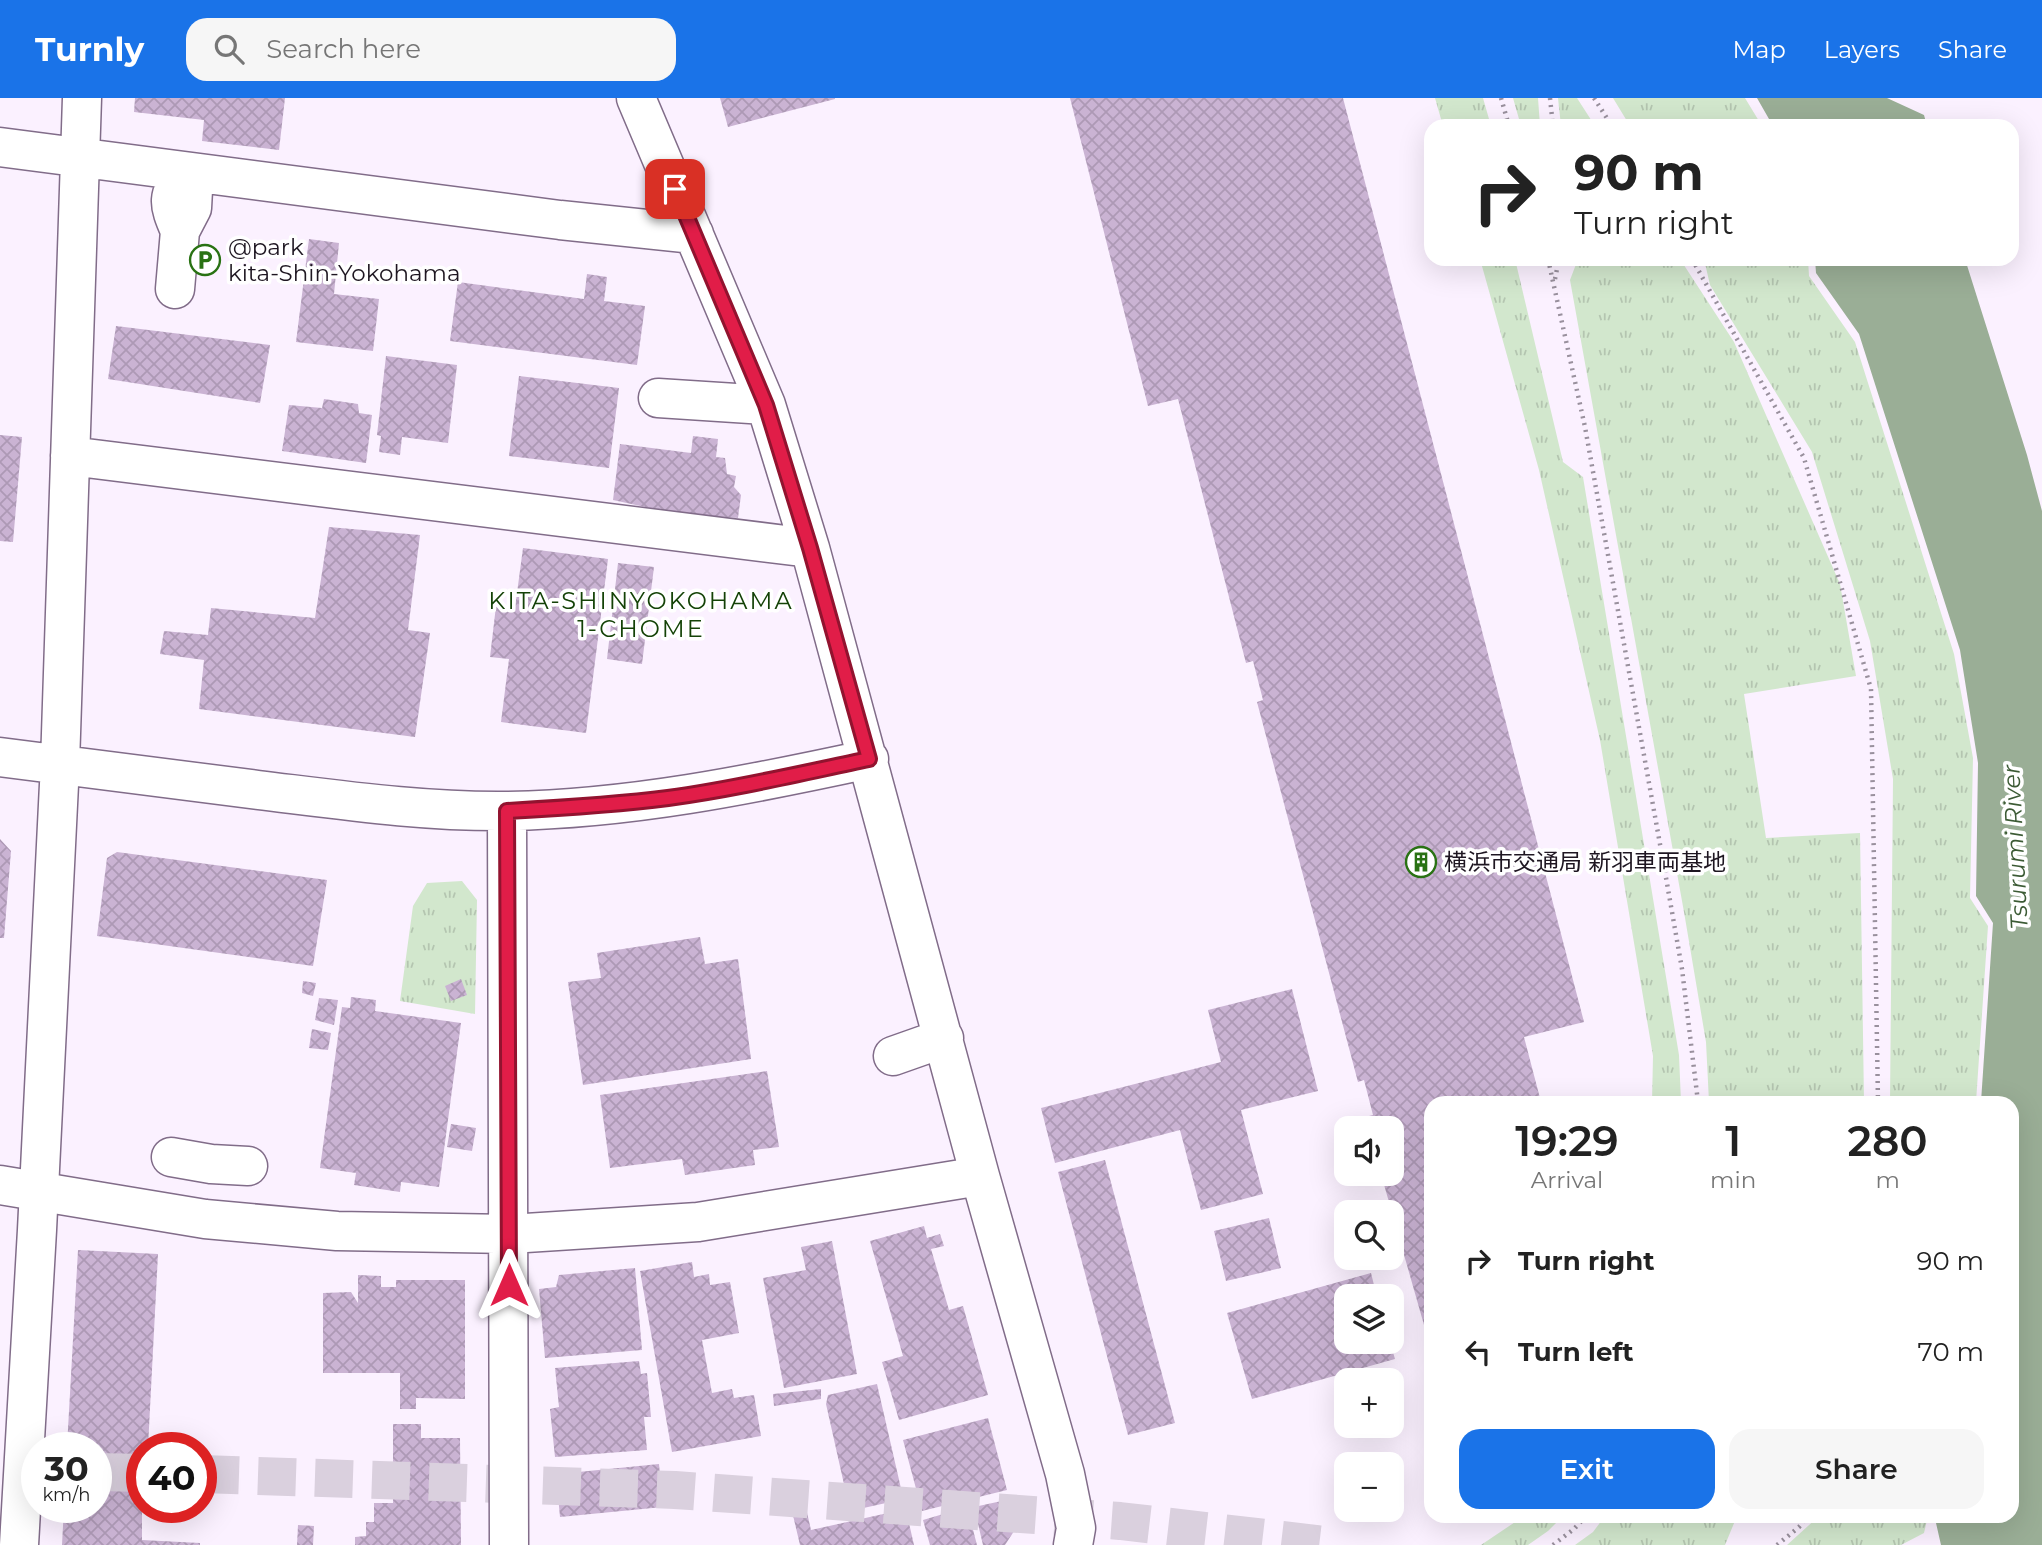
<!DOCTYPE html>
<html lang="en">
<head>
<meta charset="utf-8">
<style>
	:root { --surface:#fff; --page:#f6f6f6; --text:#222; --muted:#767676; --accent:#1a73e8 }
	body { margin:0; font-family:Montserrat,"Noto Sans JP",sans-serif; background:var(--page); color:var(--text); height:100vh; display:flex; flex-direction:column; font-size:26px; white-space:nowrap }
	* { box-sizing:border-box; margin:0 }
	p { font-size:23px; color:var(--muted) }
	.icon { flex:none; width:38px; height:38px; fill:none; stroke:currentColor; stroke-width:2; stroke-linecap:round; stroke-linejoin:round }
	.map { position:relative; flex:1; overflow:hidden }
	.side { position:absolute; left:1424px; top:998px; width:595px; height:427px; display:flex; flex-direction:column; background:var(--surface); border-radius:21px; box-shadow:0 7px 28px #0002 }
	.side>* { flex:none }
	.hud { position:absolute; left:1424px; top:21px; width:595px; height:147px; border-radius:21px; box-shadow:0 7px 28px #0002; background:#fff; color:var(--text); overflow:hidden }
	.tools { position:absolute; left:1334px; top:1018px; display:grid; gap:14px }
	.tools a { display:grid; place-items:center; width:70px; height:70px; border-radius:14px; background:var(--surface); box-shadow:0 7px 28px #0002; font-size:35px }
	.speed { position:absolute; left:21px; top:1334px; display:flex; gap:14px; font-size:35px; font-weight:700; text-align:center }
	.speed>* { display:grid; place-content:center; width:91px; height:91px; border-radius:50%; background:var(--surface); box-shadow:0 7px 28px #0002; line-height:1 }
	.speed small { font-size:18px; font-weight:400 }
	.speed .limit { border:10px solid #d22; background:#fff; color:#111 }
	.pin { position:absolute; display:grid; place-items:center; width:60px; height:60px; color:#fff; margin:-30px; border-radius:14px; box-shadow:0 4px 10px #0006 }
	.me { position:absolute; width:77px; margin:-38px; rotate:0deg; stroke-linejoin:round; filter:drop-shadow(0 0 5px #0008) }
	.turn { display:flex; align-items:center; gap:24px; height:147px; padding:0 35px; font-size:32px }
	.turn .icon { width:91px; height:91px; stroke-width:2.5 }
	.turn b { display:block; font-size:49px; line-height:60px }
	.eta { display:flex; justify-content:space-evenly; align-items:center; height:119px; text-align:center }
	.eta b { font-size:42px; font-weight:600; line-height:49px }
	.action { display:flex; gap:14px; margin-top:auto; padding:14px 35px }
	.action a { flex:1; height:80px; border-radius:21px; background:var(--accent); color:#fff; font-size:28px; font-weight:600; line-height:80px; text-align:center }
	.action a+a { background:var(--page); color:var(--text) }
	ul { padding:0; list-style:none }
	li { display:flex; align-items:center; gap:21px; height:91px; padding:0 35px }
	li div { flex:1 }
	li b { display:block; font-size:26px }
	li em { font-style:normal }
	header { display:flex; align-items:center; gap:42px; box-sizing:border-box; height:98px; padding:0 35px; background:var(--accent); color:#fff }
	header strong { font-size:33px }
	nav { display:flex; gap:38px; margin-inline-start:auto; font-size:24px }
	.search { width:490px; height:63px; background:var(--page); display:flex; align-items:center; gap:18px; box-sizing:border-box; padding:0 24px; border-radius:21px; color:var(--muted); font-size:26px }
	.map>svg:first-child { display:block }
	.grass { fill:url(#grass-tufts) }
	.water { fill:#9aae96 }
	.building { fill:url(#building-cross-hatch) }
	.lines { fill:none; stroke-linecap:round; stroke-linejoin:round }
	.highway-tunnel { stroke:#dad0de; stroke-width:38; stroke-dasharray:38 19; stroke-linecap:butt }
	.minor-casing { stroke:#816c89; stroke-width:41 }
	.path { stroke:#99909d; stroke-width:4.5; stroke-dasharray:2 5; stroke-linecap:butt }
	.minor { stroke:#fff; stroke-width:38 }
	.route-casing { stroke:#92132f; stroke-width:18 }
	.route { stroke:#e11d48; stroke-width:12 }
	.labels { text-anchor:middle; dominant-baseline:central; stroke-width:7; stroke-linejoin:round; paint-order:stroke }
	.poi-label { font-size:23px; fill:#1e1621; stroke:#fff; text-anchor:start }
	.neighbourhood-label { font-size:24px; letter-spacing:2px; fill:#144207; stroke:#fff }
	.water-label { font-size:24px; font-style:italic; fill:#3c5b35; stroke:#fff }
</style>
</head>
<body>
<header>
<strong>Turnly</strong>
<div class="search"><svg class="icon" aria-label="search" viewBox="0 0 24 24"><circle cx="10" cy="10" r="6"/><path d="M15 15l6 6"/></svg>Search here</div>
<nav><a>Map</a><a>Layers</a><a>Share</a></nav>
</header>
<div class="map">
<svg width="2042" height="1447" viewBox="0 0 2042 1447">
	<defs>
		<pattern id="grass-tufts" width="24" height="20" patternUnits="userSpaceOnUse" patternTransform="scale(1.75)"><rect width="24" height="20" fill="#d2e7cd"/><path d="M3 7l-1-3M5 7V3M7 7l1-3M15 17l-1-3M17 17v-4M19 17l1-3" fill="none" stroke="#b4c5b0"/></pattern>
		<pattern id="building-cross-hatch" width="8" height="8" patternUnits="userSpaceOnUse" patternTransform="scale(1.75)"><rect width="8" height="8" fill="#cab3d3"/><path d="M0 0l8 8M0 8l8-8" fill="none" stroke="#ad99b5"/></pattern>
	</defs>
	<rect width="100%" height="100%" fill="#fbf1ff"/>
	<path class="grass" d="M1435 0H1483L1491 28H1443Z
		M1513 0H1538L1540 28H1521Z
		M1558 0H1577L1595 28H1561Z
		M1613 0H1745L1762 28H1630Z
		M1480 161H1515L1563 364 1583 379 1679 957 1681 1004H1652L1653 958 1600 642 1539 372Z
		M1578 161H1680L1734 244 1840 486 1856 578 1744 596 1766 740 1860 735 1864 1004H1709L1706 944 1684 814 1570 182Z
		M1704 161H1808L1809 178 1855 244 1954 556 1973 660 1970 800 1988 828 1976 1004H1890L1893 681 1870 543 1812 354 1710 187Z
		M462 783 477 802 475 916 400 903 413 808 427 785Z
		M1524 1418H1563L1548 1433 1528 1447H1481Z
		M1605 1418H1737L1725 1447H1575L1593 1434Z
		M1819 1418H1928L1924 1435 1901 1447H1787Z"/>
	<path class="water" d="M1757 0H1887L1924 17 1927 28H1773Z
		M1815 161H1965L2027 357 2042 413V1447H1941L1936 1425 1937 1418H2012V1004H1981L1993 825 1976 798 1978 665 1960 552 1859 236 1816 175Z"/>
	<path class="building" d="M135 0H285L279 52 202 43 204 22 134 14Z
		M720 0H835V1L728 29Z
		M1070 0H1343L1584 924 1524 939 1541 1004H1432V1255L1381 1076H1391V1031H1368L1365 1019 1373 1017 1364 982 1358 984 1257 604 1263 602 1253 563 1246 565 1178 301 1148 308Z
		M309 141 339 145 334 196 379 201 373 253 296 244Z
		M587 176 607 179 604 203 645 208 637 267 450 243 458 184 584 201Z
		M116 228 270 247 260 305 108 281Z
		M386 258 457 267 448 345 402 339 400 357 379 354 381 338 377 337Z
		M519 278 619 290 609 370 509 358Z
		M324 301 358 306 359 315 372 317 366 365 282 353 289 307 322 310Z
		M0 337 22 339 13 444 0 443Z
		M693 338 718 341 716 359 725 360 727 376 736 378 734 389 741 397 738 420 668 414 613 402 620 346 691 355Z
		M329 429 420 437 408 532 430 535 415 639 199 611 204 562 160 556 164 533 208 537 211 510 315 520Z
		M523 450 608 461 586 635 501 624 509 561 490 559 496 508 515 510Z
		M618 465 654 469 642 566 607 561Z
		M0 741 11 753 4 840H0Z
		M117 754 327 782 313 868 97 838 107 760Z
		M700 839 705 866 738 861 751 961 583 987 568 884 601 880 597 855Z
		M461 881 467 897 451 903 445 888Z
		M303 883 316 885 313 898 302 895Z
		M1292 891 1318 993 1241 1012 1263 1096 1201 1112 1180 1032 1055 1065 1041 1010 1221 964 1208 912Z
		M351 899 376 902 375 913 461 925 439 1089 401 1084 400 1094 354 1087 356 1075 320 1070 342 909 350 910Z
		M319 900 338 902 334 927 315 922Z
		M312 931 331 935 328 952 309 950Z
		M767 973 779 1049 753 1052 755 1067 685 1077 682 1061 610 1070 600 997Z
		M451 1026 476 1030 472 1053 447 1049Z
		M1105 1062 1175 1325 1128 1337 1058 1074Z
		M1269 1120 1281 1170 1226 1183 1214 1133Z
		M924 1128 927 1140 940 1136 944 1148 931 1151 949 1212 963 1208 988 1297 899 1322 882 1264 903 1258 870 1143Z
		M832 1143 857 1276 784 1290 763 1180 806 1172 801 1149Z
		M78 1152 158 1156 148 1349H142V1442L200 1445V1447H62L64 1409H96V1349H67Z
		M692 1164 694 1179 709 1176 710 1187 730 1184 739 1235 702 1242 712 1295 732 1291 734 1300 754 1297 761 1338 672 1354 640 1173Z
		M635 1170 642 1252 545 1260 539 1191 556 1189 559 1177Z
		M1371 1175 1377 1199H1346V1244H1390L1395 1261 1252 1301 1227 1215Z
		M358 1177 381 1178V1189H396V1182H465V1301L416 1300V1311H400V1275H323V1195L351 1194 358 1205Z
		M639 1263 641 1276 647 1275 651 1319H644L647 1352 555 1359 550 1311 559 1309 555 1270Z
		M877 1286 914 1447H800L792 1413 806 1410 811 1432 897 1413 895 1403 850 1413 826 1306 828 1297Z
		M821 1291V1301L774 1308 773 1296Z
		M988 1320 1007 1392 922 1413 903 1342Z
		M393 1326H421V1340H460L461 1447H355V1439L366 1438V1424H374V1405H393Z
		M659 1366 663 1409 560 1419 558 1397 551 1398 548 1377Z
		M1011 1401 1018 1427 1005 1447H983L974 1409Z
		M967 1409 977 1447H930L923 1422Z
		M298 1427 314 1428 313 1447H297Z"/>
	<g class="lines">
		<path class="highway-tunnel" d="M96 1374 142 1375
			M201 1376 675 1392 1120 1423 1325 1447"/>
		<g class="minor-casing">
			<path id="minor" d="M636 0 766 307 810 450 980 1078 1065 1376 1076 1430 1073 1447
				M0 49 560 122 694 136
				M175 191 180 133 192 110 193 92 186 74C166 98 168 105 180 133
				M658 300 766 307
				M70 358 810 450
				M0 659C86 670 172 681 258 692 341 702 423 714 507 713 629 711 749 687 869 661
				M507 713 509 1447
				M893 958 944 940
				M171 1059 211 1066 248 1068
				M0 1087 205 1121 337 1133 510 1136 698 1124 980 1078
				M19 1447 37 1132 60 666 82 0"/>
		</g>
		<path class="path" d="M1501 0 1509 28
			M1550 0 1553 28
			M1594 0 1612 28
			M1548 161 1585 329 1665 774 1682 871 1698 1004
			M1692 161 1804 360 1871 591 1878 1004
			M1555 181 1559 161
			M1553 1447 1574 1431 1586 1418
			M1777 1447 1799 1429 1808 1418"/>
		<use href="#minor" class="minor"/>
	</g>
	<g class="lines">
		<g class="route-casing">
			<path id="route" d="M509 1187 507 713C561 710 614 707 668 700 735 691 802 675 869 661L810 450 766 307 675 91"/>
		</g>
		<use href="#route" class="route"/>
	</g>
	<defs>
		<g id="parking-ring" transform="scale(1.575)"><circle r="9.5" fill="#fff" stroke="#297213" stroke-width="1.5"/><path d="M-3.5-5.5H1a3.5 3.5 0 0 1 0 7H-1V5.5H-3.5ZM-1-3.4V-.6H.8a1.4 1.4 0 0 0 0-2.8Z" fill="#297213"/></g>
		<g id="building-ring" transform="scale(1.575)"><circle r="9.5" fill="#fff" stroke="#297213" stroke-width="1.5"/><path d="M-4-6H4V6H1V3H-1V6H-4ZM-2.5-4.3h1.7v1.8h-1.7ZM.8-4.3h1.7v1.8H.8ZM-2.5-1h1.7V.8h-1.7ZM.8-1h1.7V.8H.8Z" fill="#297213"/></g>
	</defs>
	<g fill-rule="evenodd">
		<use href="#parking-ring" x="205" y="162"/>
		<use href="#building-ring" x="1421" y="764"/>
	</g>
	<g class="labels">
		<g class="poi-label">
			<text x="228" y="149">@park<tspan x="228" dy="26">kita-Shin-Yokohama</tspan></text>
			<text x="1444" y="764">横浜市交通局 新羽車両基地</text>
		</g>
		<g class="neighbourhood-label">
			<text x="641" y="502">KITA-SHINYOKOHAMA<tspan x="641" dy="28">1-CHOME</tspan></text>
		</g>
		<g class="water-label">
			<text transform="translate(2015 749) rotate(-93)">Tsurumi River</text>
		</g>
	</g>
</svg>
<div class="tools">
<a><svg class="icon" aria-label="sound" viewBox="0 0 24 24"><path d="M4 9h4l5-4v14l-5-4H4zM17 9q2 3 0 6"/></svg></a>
<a><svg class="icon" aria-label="search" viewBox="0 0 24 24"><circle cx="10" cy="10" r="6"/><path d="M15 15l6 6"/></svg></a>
<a><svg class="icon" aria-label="layers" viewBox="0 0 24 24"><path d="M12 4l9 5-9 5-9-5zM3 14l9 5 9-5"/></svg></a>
<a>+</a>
<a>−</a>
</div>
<div class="speed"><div>30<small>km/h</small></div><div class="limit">40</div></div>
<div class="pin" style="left:675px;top:91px;background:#d93025"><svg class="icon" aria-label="arrive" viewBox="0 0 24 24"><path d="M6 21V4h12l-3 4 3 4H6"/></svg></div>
<svg class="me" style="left:509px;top:1187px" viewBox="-20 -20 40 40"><path d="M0-17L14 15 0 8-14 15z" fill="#e11d48" stroke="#fff" stroke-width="4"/></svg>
<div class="hud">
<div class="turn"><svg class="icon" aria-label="right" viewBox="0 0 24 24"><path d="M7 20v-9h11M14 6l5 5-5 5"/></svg><div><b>90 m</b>Turn right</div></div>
</div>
<section class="side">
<div class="eta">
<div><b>19:29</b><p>Arrival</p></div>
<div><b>1</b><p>min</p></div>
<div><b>280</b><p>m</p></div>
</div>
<ul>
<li><svg class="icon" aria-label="right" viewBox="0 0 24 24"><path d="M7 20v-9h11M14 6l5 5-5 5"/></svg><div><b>Turn right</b></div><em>90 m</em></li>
<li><svg class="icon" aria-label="left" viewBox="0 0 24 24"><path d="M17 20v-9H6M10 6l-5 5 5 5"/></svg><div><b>Turn left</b></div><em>70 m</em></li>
</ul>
<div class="action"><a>Exit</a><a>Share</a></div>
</section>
</div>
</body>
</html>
